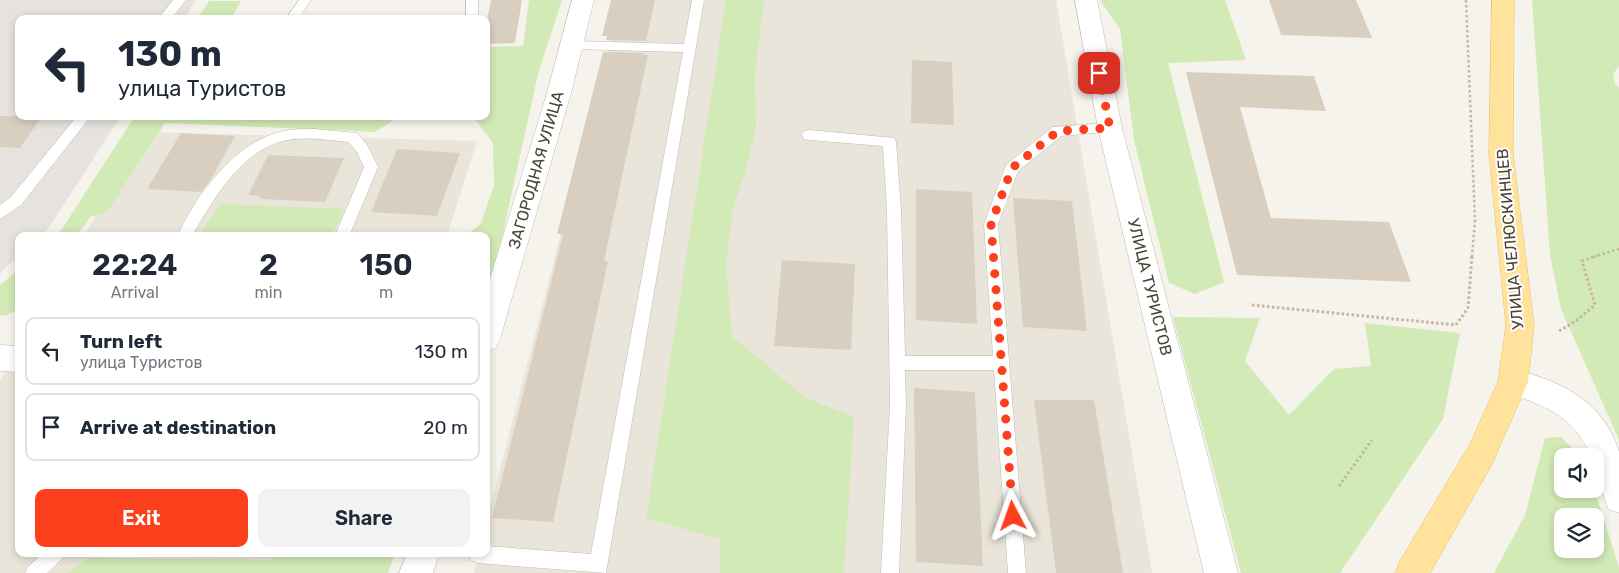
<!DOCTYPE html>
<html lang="en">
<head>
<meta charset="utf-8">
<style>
	:root { --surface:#fff; --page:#f2f2f3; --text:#1f2937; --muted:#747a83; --line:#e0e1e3; --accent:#fc3f1d }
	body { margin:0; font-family:Rubik,sans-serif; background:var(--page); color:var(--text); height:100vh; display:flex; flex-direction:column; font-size:19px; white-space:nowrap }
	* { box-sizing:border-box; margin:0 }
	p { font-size:16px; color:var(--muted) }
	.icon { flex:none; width:28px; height:28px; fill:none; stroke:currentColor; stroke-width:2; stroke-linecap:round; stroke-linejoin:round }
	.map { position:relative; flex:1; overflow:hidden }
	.drawer { position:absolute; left:15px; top:232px; width:475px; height:325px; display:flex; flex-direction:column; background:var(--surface); border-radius:10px; box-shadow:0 2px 8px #0003 }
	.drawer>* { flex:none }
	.hud { position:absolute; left:15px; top:15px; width:475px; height:105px; border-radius:10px; box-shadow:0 2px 8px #0003; background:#fff; color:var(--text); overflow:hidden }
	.buttons { position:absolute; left:1554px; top:448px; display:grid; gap:10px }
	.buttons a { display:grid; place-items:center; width:50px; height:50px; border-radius:10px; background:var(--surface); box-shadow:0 2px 8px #0003; font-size:25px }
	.pin { position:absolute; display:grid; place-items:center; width:42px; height:42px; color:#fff; margin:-21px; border-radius:10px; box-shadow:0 2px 8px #0006 }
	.me { position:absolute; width:55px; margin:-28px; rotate:356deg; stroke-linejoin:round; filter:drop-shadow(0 0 4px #0008) }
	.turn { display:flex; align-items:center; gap:18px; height:105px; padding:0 20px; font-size:22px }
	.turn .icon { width:65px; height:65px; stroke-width:2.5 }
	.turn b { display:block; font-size:35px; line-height:42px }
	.eta { display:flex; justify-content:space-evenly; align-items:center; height:85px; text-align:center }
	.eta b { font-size:30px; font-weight:600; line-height:35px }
	.button { display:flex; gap:10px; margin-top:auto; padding:10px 20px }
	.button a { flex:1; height:58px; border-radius:10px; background:var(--accent); color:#fff; font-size:20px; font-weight:600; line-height:58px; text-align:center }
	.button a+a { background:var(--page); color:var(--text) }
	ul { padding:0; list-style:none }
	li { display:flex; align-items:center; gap:15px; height:68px; margin:0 10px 8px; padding:0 10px; border:2px solid var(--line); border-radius:10px }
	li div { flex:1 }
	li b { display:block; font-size:19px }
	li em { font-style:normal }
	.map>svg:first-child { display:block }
	.residential { fill:#eae5da }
	.industrial { fill:#e6e2dd }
	.green { fill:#d2eab5; fill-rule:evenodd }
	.building { fill:#d8cfc1 }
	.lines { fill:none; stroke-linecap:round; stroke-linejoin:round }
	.lane-casing { stroke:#c2bbae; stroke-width:1 }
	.street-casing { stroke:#c2bbae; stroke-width:1 }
	.primary-casing { stroke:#e6c16a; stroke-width:1 }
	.path-far1 { stroke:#c4b79f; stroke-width:2.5; stroke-dasharray:2.5 2.5; stroke-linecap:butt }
	.path { stroke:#c4b79f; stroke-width:3; stroke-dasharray:2.5 2.5; stroke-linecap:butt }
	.lane { fill:#fff; fill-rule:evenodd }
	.street { fill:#fff; fill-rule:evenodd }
	.primary { fill:#ffe39c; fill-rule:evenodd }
	.route { stroke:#fc3f1d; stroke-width:9; stroke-dasharray:0 16.2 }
	.labels { text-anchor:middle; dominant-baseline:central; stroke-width:4; stroke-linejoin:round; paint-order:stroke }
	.street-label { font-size:16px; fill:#4b4439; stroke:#fff }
</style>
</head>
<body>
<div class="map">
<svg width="1619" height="573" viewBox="0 0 1619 573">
	<rect width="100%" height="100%" fill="#f6f3ec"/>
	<path class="residential" d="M621 0H1056L1152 573H474L479 554H486V524Z
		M145 132 477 141 447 236H84Z
		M19 348V554H348L342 573H0V380Z"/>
	<path class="industrial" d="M0 0H196L184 19H19V116H121L48 229 40 236H19V256L0 273Z"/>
	<path class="green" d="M529 0H562L538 74 495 269 486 293V236H467L481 223 494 185 493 143 474 118 440 116H486V47L523 46Z
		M726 0H764L755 73 756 129 744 177 733 207 726 266 732 336 806 398 854 417 844 573H720V539L646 518Z
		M1100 0H1225L1246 60 1168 63 1224 282 1195 294 1169 283 1134 140 1120 29Z
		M1532 0H1619V66L1613 74 1615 84 1619 88V440L1561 309 1550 255Z
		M209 1H241L231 19H197Z
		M135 116H400L375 132 165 123 107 212 90 217 77 236H56L60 232Z
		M220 204 344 209 332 236H199Z
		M19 269V309L5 316 0 315V285Z
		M1173 317 1260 318 1245 361 1289 415 1334 369 1371 366 1365 323 1460 333 1443 419 1340 573H1241Z
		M1561 437 1580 456H1562V489H1594L1619 567V573H1494L1525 515 1545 438ZM1562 516H1595V549H1562Z
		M276 554H395L388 573H66L90 558 271 560Z"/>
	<path class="building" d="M491 0H522L515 43 486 44V26Z
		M611 0H655L646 41 606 40 607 36H602Z
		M1269 0H1356L1372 38 1281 35Z
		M603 52 644 53 643 55H648L604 261H608L553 522 492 518 563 234H557Z
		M912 60 952 62 954 125 911 123Z
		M1186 72 1314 76 1326 111 1240 107 1271 218 1389 222 1411 282 1237 275Z
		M0 116H42L20 148 0 147Z
		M181 133 235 136 210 181 201 192 147 189Z
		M397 149 460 153 437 216 371 212Z
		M268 155 344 158 325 202 260 199V196L248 195Z
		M916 189 972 192 977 324 916 320Z
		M1013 198 1072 201 1087 331 1023 327Z
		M782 260 855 264 851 350 774 346Z
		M914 388 975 392 983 566 916 562Z
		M1034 400H1094L1123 573H1056Z"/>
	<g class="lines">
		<g class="lane-casing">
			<path id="lane" d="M173 0H186L171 19H158Z
				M299 0H311L298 19H286Z
				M466 0H478V19H466Z
				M692 0H704L606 573 477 563 471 560 468 554H486V546L591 554 683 52 572 49 566 45 572 41 684 44Z
				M77 116H91L21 205 0 219V205L11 197Z
				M1110 123 1115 125 1117 128 1115 131 1061 136 1018 171 998 224 1026 573H1008L994 370H905L906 404 899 573H881L890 404 887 210 883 146 809 140 804 139 802 135 804 131 809 130 894 138 896 142 901 210 905 356H993L984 224 1005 168 1007 164 1053 127Z
				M314 129 357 133 367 145 378 167 349 236H335L364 167 357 152 348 142C327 140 304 136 283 141 240 152 213 200 192 236H178C195 196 233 146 276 133 288 129 301 129 314 129Z
				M42 554H64L61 560 47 573H25L28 567Z"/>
		</g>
		<g class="street-casing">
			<path id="street" d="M572 0H594L571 93 500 339 496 348 486 351V292L547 93Z
				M1075 0H1097L1122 128 1238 573H1204L1098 128Z
				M0 345 19 346V372L0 371Z
				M1513 369C1553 379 1592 395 1612 434 1614 440 1618 446 1619 452 1619 472 1619 493 1619 513L1608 509 1595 470V456H1591C1572 413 1543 406 1503 391L1498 382 1503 373Z
				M407 554H439L433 573H399Z"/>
		</g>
		<g class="primary-casing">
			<path id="primary" d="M1492 0H1514L1513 154 1534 325 1528 382 1492 464 1430 573H1395L1400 561 1470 444 1498 382 1506 325 1489 154Z"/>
		</g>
		<path class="path-far1" d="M1466 0 1475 221 1472 257
			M1593 257 1619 249"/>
		<path class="path" d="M1252 305 1456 325 1468 308 1472 256
			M1559 331 1576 321 1595 305 1582 261 1597 256
			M1339 486 1372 440"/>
		<use href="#lane" class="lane"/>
		<use href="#street" class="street"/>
		<use href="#primary" class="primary"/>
	</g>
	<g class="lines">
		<path class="route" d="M1013 516 991 224 1012 168 1058 131 1110 128 1099 73"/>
	</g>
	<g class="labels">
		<g class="street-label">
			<text transform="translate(536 170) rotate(-74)">ЗАГОРОДНАЯ УЛИЦА</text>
			<text transform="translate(1510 239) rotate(-95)">УЛИЦА ЧЕЛЮСКИНЦЕВ</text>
			<text transform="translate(1150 287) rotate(76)">УЛИЦА ТУРИСТОВ</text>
		</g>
	</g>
</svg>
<div class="buttons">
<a><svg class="icon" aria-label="sound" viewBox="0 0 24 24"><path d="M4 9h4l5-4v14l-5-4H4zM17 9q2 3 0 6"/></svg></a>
<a><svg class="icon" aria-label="layers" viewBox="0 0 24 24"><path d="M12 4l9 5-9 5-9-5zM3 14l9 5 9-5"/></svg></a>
</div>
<div class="pin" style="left:1099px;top:73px;background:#d93025"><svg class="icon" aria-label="arrive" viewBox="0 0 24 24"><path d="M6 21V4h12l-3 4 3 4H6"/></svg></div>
<svg class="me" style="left:1013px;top:516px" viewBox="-20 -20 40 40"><path d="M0-17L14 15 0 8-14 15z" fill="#fc3f1d" stroke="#fff" stroke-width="4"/></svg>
<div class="hud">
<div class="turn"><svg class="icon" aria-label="left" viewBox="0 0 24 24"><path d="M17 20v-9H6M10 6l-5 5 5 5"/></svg><div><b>130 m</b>улица Туристов</div></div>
</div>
<section class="drawer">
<div class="eta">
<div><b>22:24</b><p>Arrival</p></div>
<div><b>2</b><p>min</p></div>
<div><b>150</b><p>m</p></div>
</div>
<ul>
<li><svg class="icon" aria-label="left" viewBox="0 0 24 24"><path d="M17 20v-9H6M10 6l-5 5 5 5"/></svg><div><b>Turn left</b><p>улица Туристов</p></div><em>130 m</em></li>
<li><svg class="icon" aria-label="arrive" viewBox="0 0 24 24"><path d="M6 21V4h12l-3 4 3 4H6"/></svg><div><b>Arrive at destination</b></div><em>20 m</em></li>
</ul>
<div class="button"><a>Exit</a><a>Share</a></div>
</section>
</div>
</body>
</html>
